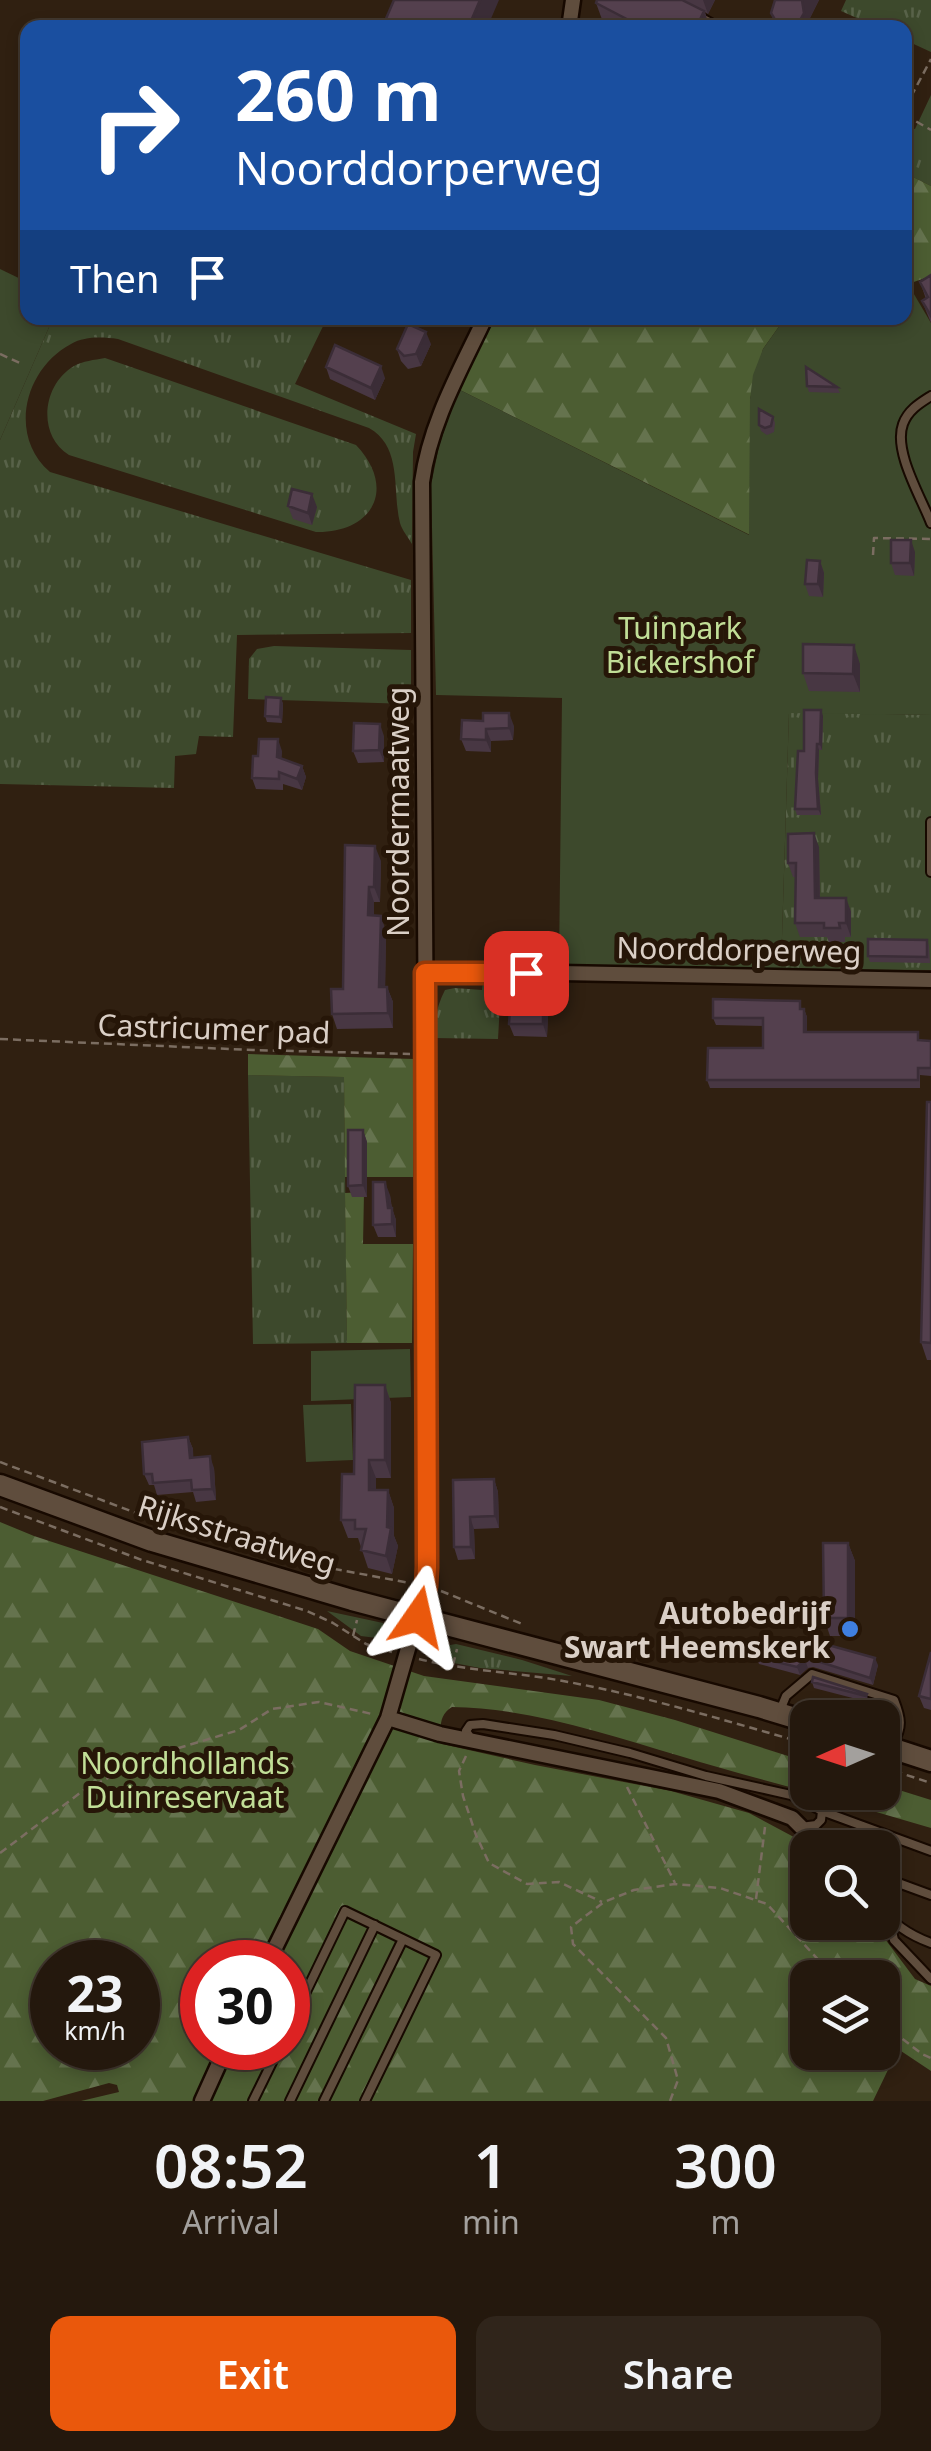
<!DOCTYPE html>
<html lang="en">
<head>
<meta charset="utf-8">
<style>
	:root { --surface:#24180d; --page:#30251b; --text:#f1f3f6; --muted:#a3a09d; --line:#41372e; --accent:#ea580c }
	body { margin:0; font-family:"Noto Sans",sans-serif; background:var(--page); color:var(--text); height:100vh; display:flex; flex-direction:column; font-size:38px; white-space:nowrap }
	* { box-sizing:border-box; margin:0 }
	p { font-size:32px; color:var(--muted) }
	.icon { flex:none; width:55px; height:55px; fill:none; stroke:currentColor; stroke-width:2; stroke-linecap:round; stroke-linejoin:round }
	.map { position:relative; height:2101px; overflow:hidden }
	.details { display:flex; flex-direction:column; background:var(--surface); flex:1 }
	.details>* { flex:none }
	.banner { position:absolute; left:20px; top:20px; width:892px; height:305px; border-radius:20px; box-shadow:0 5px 15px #0003,0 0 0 2px var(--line); background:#1a4fa0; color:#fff; overflow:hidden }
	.needle { width:65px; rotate:267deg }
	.controls { position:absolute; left:790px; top:1700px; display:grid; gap:20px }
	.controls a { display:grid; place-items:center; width:110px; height:110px; border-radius:20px; background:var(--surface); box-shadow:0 5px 15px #0003,0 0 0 2px var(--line); font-size:50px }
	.speed { position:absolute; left:30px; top:1940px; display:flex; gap:20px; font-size:50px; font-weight:700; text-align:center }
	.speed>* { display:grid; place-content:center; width:130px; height:130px; border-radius:50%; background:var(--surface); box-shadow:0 5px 15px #0003,0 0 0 2px var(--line); line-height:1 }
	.speed small { font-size:25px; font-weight:400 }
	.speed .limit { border:15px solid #d22; background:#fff; color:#111 }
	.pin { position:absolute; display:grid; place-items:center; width:85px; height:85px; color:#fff; margin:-42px; border-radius:20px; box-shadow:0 5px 15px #0006 }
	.me { position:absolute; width:110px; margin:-55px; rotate:11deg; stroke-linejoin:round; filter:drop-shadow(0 0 8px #0008) }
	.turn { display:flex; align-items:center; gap:35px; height:210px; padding:0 50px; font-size:45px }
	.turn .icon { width:130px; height:130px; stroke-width:2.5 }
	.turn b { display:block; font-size:70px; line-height:85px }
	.then { display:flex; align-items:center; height:95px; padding:0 50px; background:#0003; gap:20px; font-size:38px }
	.eta { display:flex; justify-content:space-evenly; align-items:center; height:170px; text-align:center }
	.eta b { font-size:60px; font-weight:600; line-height:70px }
	.button { display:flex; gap:20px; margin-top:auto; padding:20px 50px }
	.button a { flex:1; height:115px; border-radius:20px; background:var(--accent); color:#fff; font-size:40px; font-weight:600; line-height:115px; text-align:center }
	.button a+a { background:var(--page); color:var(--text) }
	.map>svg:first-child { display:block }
	.grass { fill:url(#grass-tufts) }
	.forest { fill:url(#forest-firs); fill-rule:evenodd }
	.garden { fill:#3d492c }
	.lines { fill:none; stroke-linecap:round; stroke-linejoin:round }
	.lane-casing { stroke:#170900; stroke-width:12 }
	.street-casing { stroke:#170900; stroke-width:19 }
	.secondary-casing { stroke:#170900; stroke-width:25 }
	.path { stroke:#7b6d61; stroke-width:2.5; stroke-dasharray:8 5; stroke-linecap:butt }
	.lane { stroke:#5f4d3d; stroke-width:8 }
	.street { stroke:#5f4d3d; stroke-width:14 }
	.secondary { stroke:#5f4d3d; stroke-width:20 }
	.wall { fill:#483743 }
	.shaded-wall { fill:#3b2d37 }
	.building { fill:#54404e; stroke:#3b2d37; stroke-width:2.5 }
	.route-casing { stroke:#983908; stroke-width:25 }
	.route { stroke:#ea580c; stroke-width:18 }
	.shop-dot { fill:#3f7fe0; stroke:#261608; stroke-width:4 }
	.labels { text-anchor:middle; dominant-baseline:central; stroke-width:10; stroke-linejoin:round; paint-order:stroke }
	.park-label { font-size:30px; fill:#c1de97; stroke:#261608 }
	.street-label { font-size:30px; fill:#dacfc6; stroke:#261608 }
	.poi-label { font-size:30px; font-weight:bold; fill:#dacfc6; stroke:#261608; text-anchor:end }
</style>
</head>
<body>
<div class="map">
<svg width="931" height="2101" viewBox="0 0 931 2101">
	<defs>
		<pattern id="grass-tufts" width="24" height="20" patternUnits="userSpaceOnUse" patternTransform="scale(2.5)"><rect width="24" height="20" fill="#3d492c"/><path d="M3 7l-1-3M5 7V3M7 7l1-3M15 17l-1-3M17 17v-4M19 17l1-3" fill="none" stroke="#586249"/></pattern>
		<pattern id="forest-firs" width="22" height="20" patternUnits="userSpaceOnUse" patternTransform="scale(2.5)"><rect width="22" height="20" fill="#4c5d32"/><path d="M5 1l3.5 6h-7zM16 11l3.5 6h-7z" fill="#65734e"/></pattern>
	</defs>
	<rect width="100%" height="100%" fill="#302011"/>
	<path class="grass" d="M846 0H931V52L905 40V28L877 27 841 11Z
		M931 95V186L905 173V128L915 129Z
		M53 318H327L295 384 416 434 413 452 412 544C408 537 402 530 400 523 392 491 403 447 369 428L118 339C102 337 85 336 71 344 24 369 8 436 50 472L411 580V633L237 635 233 737 199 736 196 754 175 756 174 788 0 784V440Z
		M105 358 356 445C397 488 373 533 316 532L69 455C37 435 42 385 74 366 83 361 94 360 105 358Z
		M274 646 411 650V704L248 699 249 659 257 649Z
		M789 712 931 715V970L781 969Z
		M483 981 495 982 501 986 498 1039 434 1038C434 1020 437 1006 445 990L455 988 482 990Z
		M248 1075 344 1077 347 1343 253 1344Z
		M327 1611 383 1623 392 1640 361 1636Z
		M456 1644 522 1660 572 1676 480 1668 433 1659 439 1647Z"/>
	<path class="forest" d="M905 173 931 186V276L905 285Z
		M492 318H785L763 349 750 399V535L458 389Z
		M248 1054 414 1059 413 1177H345L344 1077 248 1075Z
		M364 1192 363 1244H413L412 1343H347L345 1193Z
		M0 1522 34 1536 318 1629 350 1651 424 1676 599 1700 675 1720 807 1762 808 1792C765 1780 722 1769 680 1756 606 1734 530 1708 452 1707 438 1715 440 1730 442 1744L535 1765 671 1791 749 1813 805 1843 810 1847 808 1848V1922L877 1923 885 1939 915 1979 931 1986V2071L898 2049 873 2101H81L119 2092 117 2085 109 2083 43 2101H0ZM52 1962H138V2048H52ZM202 1962H288V2048H202ZM808 1978H882V2052H808Z
		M883 1785 931 1800V1828L808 1792H882Z"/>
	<path class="garden" d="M0 269 27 282 28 318H53L0 440Z
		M908 284 931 323V715L789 713 781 969 559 965 562 698 436 695 431 485 439 446 458 389 749 535 750 399 753 375 763 349 785 318H905V285Z
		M410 1349 411 1397 311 1401V1351Z
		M351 1404 353 1460 306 1462 303 1405Z"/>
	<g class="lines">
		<g class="lane-casing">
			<path id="lane" d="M700 17 720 28
				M931 396C920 403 908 410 903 424 893 451 921 497 931 523
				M931 822V872
				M779 1713 786 1696 812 1674 894 1700C901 1718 903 1727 893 1744
				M470 1737 466 1731 470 1725 483 1724 554 1735 630 1753 706 1776 791 1795 822 1811 821 1820 816 1825 801 1827
				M822 1811 931 1851
				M801 1827 823 1848
				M882 1877 931 1895
				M882 1908C894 1926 912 1936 931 1943
				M889 1919 894 1940 931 1979
				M288 2029 345 1911 436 1955 365 2101
				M253 2101 279 2048
				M290 2101 375 1925
				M324 2101 403 1939"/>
		</g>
		<g class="street-casing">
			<path id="street" d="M569 28 573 0
				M425 973H560L931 980
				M388 1718 440 1734 719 1791 792 1818 801 1827
				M268 1962 388 1718 426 1586V1054L422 482C430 423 460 371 485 318
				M202 2101 226 2048"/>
		</g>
		<g class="secondary-casing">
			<path id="secondary" d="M0 1485 152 1541 352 1600 759 1707 808 1722
				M882 1745 931 1761"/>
		</g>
		<path class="path" d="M905 108 931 59
			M905 115 931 130
			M0 354 22 364
			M873 555 874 538 931 539
			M0 1039 253 1050 410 1054
			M0 1462 155 1520 313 1565 410 1583
			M0 1507 142 1560 307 1611 333 1623 366 1644 392 1652
			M441 1591 522 1624
			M353 1636 357 1620
			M419 1659C467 1671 515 1672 563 1681 646 1696 726 1721 808 1744
			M453 1665 457 1649
			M819 1705 861 1718
			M466 1756 459 1771 463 1796 476 1835 489 1863 527 1884 559 1882 602 1902
			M882 1767 931 1783
			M627 1787 675 1883
			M0 1853 84 1790 152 1756 239 1730 272 1709 319 1702 372 1714
			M756 1899 765 1827
			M882 2023 922 2054 931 2058
			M670 2101 678 2080 666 2038 573 1944 571 1927 604 1902 634 1890 675 1884 720 1888 767 1904 835 1978"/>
		<use href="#lane" class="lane"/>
		<use href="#street" class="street"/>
		<use href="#secondary" class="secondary"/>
	</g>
	<path class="wall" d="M597 0H715L708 14 705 12 710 28H609L604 25 596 3Z
		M775 0H819L809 20 811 28H776L771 13Z
		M931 275V323L922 301 926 299 920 282Z
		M431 344 421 366 408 369 401 361 397 349Z
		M326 367 385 378 375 400 330 379Z
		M807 386 837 387 840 393 809 392Z
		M773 417 775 423 774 432 767 435 761 431 759 425Z
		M288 506 317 507 312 525 293 519Z
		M915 552 914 576 895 575 891 563Z
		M820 561 824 573 823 597 809 596 805 584Z
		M860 664V692L809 691 803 673Z
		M281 698 283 704 282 723 267 722 265 716Z
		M823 716 822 750H819L818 779 821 815H797L795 809 804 751Z
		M462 720 514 726 513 740 491 741V752L466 751 461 739Z
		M384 736V762L358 763 353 751Z
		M282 751 281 758 302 766 306 777 302 790 283 784V790L256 789 252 778 258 756Z
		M345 845 381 861 380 902H374V915L386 931 385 987H387L393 1002V1028L337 1029 332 1014 343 989Z
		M819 847 820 898H846L851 912V937H845V942H829L827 937H800L795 923 796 877H793L788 863Z
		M927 940 929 946 930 963 870 962 868 956Z
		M804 1009 807 1017V1032L931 1041V1076L920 1075V1088H710L707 1080 763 1048V1026L716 1025 713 1018Z
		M548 1015 547 1037 514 1036 509 1024Z
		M931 1102V1360H927L921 1342Z
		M363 1130 367 1142V1197H352L348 1186Z
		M390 1195 392 1208 396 1220V1237H378L373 1225Z
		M385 1385 391 1403V1478H376V1490H388L394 1508V1536L398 1546 392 1574 368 1568 358 1538H348L341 1520 354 1474Z
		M188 1437 193 1449V1457L214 1468 216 1500 196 1502 193 1492 157 1495 154 1485H149L144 1474Z
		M494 1479 498 1492 499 1528 474 1529 475 1559 458 1560 454 1547 453 1480Z
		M848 1543 855 1561V1636H830L824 1618Z
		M756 1652 878 1665 873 1685 813 1667 808 1668 800 1675 759 1664 756 1657Z
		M931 1652V1710L924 1708 919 1696Z
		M812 1682 867 1694 868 1702 814 1688Z"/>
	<path class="shaded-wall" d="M480 0H499L487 28H468Z
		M703 0H715L708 14Z
		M802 0H819L809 20 811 28H801L799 22Z
		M704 11 710 28H696Z
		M426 332 431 344 421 366 416 354Z
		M381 366 385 378 375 400 371 388Z
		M312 494 317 507 312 525 308 513Z
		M911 540 915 552 914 576 910 563Z
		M820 561 824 573 823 597 818 584Z
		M854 645 860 664V692L853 674Z
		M281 698 283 704 282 723 280 717Z
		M821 710 823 716 822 750 820 744Z
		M509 713 514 726 513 740 509 728Z
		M380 724 384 736V762L379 750Z
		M486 729 491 741V752L486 740Z
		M278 739 282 751 281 768 277 757Z
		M817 744 819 750 818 779 821 815 818 809 816 773Z
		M302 766 306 777 302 790 297 779Z
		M814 833 819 847 820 912 815 898Z
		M375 846 381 861 380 902 374 887Z
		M369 887 374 902V930L368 915Z
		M846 898 851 912V937L846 923Z
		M381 916 386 931 385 1002 379 987Z
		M387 987 393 1002V1028L388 1013Z
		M543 1003 548 1015 547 1037 543 1024Z
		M804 1009 807 1017V1039L804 1032Z
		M363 1130 367 1142V1197L363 1185Z
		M385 1182 390 1195 392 1212V1208L396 1220V1237L388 1208Z
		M385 1385 391 1403V1478L385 1460Z
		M188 1437 193 1449 194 1469 190 1458Z
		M210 1456 214 1468 216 1500 212 1489Z
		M369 1460 376 1478V1508L369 1490Z
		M494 1479 498 1492 499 1528 495 1516Z
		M388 1490 394 1508V1536L398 1546 392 1574 386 1556Z
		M470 1517 474 1529 475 1559 471 1547Z
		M848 1543 855 1561V1636L848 1618Z
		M875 1658 878 1665 873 1685 870 1678Z
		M805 1660 808 1668 800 1675 797 1667Z"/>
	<path class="building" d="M394 0H480L468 28H382Z
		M597 0H682L704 11 696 28H644L596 3Z
		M775 0H802L804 13 799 22 789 27 777 23 771 13Z
		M931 275V316L922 301 928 297 920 282Z
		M408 324 426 332 416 354 404 356 397 349Z
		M335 345 381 366 371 388 326 367Z
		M806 367 837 387 807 386Z
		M759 409 773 417 771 426 765 428 759 425Z
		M292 489 312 494 308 513 288 506Z
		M891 540H911L910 563H891Z
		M807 560 820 561 818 584H805Z
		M803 644 854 645 853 674 803 673Z
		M266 697 281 698 280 717 265 716Z
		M804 710H821L820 744H817L816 773 818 809H795L798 751H804Z
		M483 713H509V728L486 729V740L461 739 462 720 483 721Z
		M354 723 380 724 379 750 353 751Z
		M259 739H278L277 757 302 766 297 779 279 772V779L252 778 253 756H258Z
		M814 833 815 898H846V923H839L840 928H824V923H795L796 863H788V834Z
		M345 845 375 846 374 887H369L368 915 381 916 379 987H387L388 1013 332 1014 331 989H343Z
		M868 939 927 940V957L868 956Z
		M713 999 800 1001V1009H804V1032H918V1040L931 1041V1068H918V1080H707L708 1048H763V1018H713Z
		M518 1002 543 1003V1024H509L510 1009H518Z
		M927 1102H931V1343L921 1342Z
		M348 1130H363V1185L348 1186Z
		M373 1182H385L388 1208H392V1224L373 1225Z
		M355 1385H385V1460H369V1490H388L387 1527 391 1528 386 1556 361 1550 366 1529H355V1520H341L342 1474H354Z
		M188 1437 190 1458 210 1456 212 1489 192 1490 191 1480 153 1483 152 1474H144L142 1442Z
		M494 1479 495 1516 470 1517 471 1547H454L453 1480Z
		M823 1543H848V1618H824Z
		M821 1643 875 1658 870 1678 811 1659 805 1660 797 1667 756 1657V1652H792L794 1645 819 1652Z
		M931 1652V1699L919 1696Z
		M813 1677 867 1694 866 1696 812 1682Z"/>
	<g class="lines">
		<g class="route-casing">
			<path id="route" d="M418 1617 426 1586 427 1567 425 973H526"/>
		</g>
		<use href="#route" class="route"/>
	</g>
	<circle class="shop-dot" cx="850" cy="1629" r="10"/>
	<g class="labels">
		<g class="park-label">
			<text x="680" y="627">Tuinpark<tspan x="680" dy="34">Bickershof</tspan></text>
			<text x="185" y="1762">Noordhollands<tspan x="185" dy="34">Duinreservaat</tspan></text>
		</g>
		<g class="street-label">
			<text transform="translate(397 812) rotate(-90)">Noordermaatweg</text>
			<text transform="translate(739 949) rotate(1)">Noorddorperweg</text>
			<text transform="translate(214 1028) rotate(2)">Castricumer pad</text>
			<text transform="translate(237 1534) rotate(17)">Rijksstraatweg</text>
		</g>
		<g class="poi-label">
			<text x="830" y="1612">Autobedrijf<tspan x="830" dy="34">Swart Heemskerk</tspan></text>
		</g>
	</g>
</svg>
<div class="controls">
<a><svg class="needle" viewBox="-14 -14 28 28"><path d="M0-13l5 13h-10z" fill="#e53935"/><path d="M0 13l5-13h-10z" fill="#a3a09d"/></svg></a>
<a><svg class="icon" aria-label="search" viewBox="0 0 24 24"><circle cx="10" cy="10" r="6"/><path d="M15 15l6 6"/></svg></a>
<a><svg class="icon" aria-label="layers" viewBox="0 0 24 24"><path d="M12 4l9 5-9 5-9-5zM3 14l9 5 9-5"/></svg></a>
</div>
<div class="speed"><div>23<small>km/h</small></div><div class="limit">30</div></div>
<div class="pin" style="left:526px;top:973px;background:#d93025"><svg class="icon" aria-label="arrive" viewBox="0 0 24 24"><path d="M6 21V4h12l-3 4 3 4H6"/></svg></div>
<svg class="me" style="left:418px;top:1617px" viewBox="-20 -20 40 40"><path d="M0-17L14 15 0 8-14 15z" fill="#ea580c" stroke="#fff" stroke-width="4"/></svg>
<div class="banner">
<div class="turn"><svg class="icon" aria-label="right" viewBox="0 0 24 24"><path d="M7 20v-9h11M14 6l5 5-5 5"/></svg><div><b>260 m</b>Noorddorperweg</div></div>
<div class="then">Then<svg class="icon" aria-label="arrive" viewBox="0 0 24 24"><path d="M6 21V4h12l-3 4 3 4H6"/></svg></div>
</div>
</div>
<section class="details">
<div class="eta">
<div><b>08:52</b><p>Arrival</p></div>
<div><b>1</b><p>min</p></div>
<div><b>300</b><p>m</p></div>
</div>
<div class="button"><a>Exit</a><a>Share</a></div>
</section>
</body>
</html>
